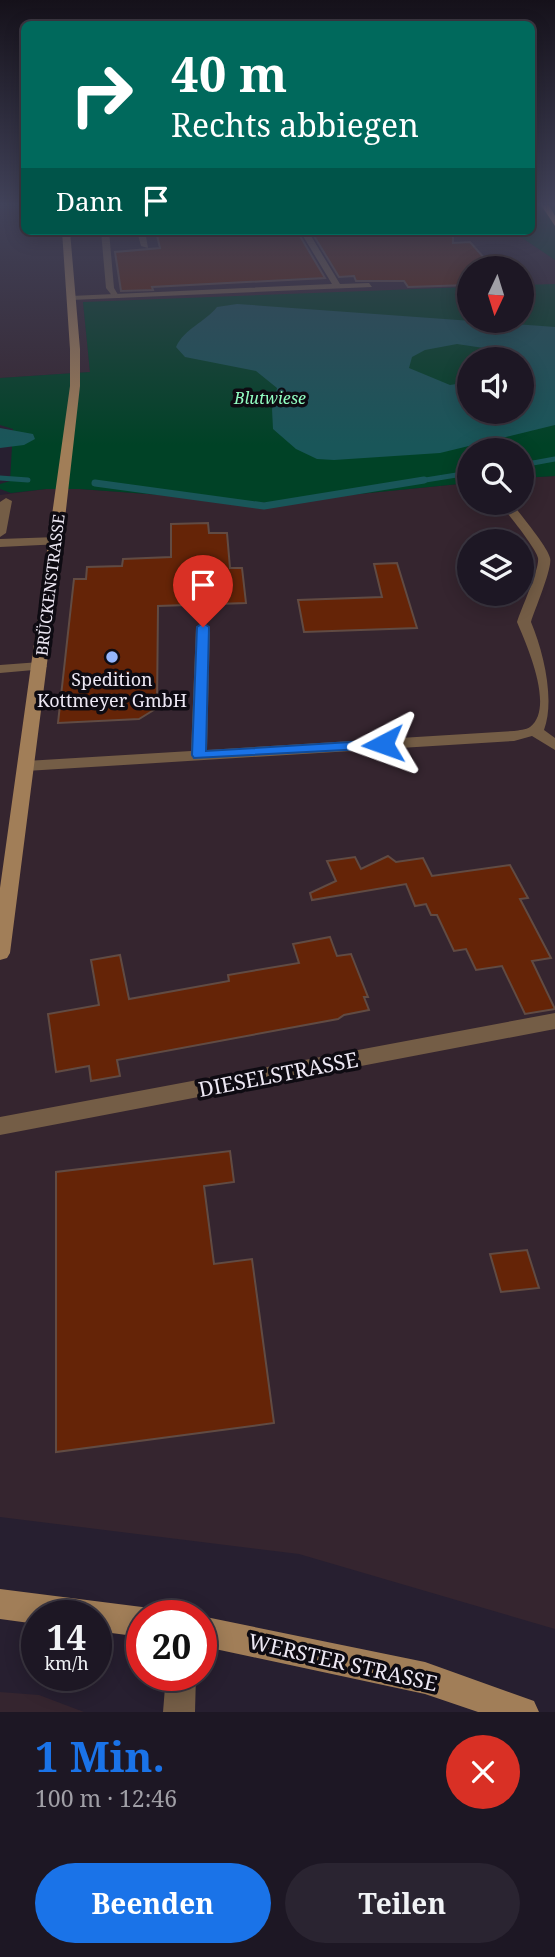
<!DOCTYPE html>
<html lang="de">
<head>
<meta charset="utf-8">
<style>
	:root { --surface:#1d1724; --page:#2a2431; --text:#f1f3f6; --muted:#a09fa6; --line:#3b3641; --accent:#1a73e8 }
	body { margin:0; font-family:"Noto Serif",serif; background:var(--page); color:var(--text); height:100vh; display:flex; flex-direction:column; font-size:26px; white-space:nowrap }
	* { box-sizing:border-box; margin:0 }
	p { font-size:23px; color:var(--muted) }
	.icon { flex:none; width:38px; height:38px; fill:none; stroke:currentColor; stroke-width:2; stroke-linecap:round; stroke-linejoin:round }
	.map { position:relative; height:1712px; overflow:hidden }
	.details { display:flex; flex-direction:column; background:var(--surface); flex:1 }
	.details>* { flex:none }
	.guide { position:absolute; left:21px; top:21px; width:514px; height:214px; border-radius:10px; box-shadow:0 4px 18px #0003,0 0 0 2px var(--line); background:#00695c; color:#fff; overflow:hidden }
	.needle { width:46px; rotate:184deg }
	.buttons { position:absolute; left:457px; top:256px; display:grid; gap:14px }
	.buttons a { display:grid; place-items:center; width:77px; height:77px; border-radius:50%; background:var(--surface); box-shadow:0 4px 18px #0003,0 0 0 2px var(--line); font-size:35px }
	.speed { position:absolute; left:21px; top:1600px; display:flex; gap:14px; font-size:35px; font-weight:700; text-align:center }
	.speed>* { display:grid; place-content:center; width:91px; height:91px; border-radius:50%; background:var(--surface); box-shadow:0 4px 18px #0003,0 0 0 2px var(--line); line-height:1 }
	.speed small { font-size:18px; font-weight:400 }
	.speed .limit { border:10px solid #d22; background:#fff; color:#111 }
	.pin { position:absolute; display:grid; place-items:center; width:60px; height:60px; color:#fff; margin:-72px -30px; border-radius:50% 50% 50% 0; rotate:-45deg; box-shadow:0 0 7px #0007 }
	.pin .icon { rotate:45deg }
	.me { position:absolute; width:77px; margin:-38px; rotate:266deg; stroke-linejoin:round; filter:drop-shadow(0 0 5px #0008) }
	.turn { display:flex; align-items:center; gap:24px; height:147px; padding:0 35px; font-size:32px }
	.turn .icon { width:91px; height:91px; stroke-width:2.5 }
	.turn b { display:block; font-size:49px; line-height:60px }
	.then { display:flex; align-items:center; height:66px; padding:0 35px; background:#0003; gap:14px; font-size:26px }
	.round { display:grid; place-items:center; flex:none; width:74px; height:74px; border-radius:37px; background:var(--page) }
	.summary { display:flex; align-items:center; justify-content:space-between; height:119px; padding:0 35px }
	h1 { font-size:42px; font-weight:700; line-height:52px; color:var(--accent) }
	.action { display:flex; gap:14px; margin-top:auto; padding:14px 35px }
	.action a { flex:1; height:80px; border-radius:42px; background:var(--accent); color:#fff; font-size:28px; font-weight:700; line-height:80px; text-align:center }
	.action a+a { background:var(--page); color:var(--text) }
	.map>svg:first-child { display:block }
	.industrial { fill:#35252f; fill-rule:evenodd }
	.green { fill:#004226; fill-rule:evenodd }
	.water { fill:#195659; fill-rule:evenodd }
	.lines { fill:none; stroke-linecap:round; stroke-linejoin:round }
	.stream-far1 { stroke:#195659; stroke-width:5 }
	.stream { stroke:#195659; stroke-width:7 }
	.building { fill:#652407; stroke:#614b43; stroke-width:2 }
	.lane { fill:#745d46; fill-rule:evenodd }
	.street { fill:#745d46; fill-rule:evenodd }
	.secondary { fill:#a17e58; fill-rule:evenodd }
	.highway { fill:#e5ad71; fill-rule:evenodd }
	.route { fill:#1a73e8; stroke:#114b97; stroke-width:2 }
	.poi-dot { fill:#95b6fd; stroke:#0e0b12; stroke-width:2.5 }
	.labels { text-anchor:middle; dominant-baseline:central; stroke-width:7; stroke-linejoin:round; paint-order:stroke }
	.far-park-label { font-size:16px; font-style:italic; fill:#92fec2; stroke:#0e0b12 }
	.far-street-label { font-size:16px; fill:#ede8f4; stroke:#0e0b12 }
	.poi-label { font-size:18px; fill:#ede8f4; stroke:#0e0b12 }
	.near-street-label { font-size:21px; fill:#ede8f4; stroke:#0e0b12 }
</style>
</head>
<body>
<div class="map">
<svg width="555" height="1712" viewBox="0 0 555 1712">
	<rect width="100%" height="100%" fill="#271f30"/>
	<path class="industrial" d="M0 205H24V231H512L555 260V309H522V268H469V310L83 302 90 372 0 378Z
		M555 476V1629L299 1554 0 1517V495L46 489H80L269 503 469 483V502H522V478ZM469 541H522V593H469Z
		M0 1692 39 1695 84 1712H0Z"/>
	<path class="green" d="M532 205H555V260L512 231H532Z
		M555 284V476L522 478V450H469V483L269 503 80 489H46L11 493 0 489V484L10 481 13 429 0 425V378L90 372 83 302 469 287V320H522V285ZM469 359H522V411H469Z"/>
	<path class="water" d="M237 304 555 327V425L440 453 334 460 317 459 296 449 273 429 272 409 277 388 256 371 185 357 176 347C185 328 204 323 217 307ZM457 344 497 350 509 359H522V411H469V382L450 385 409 368 412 357 425 350Z
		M0 428 33 434 35 439 24 445 0 448Z"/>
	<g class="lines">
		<path class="stream-far1" d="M522 465 555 459
			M0 478 28 480
			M413 482 469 473"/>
		<path class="stream" d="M95 483 264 506 424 480"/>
	</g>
	<path class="building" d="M156 231H297L325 278 152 287 153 290 121 291 115 252 160 248Z
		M311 231H453V243L470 242 493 268H469V285L408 287 404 281H356L354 276 339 277Z
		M208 523 209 533H227L230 568H242L246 603 158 606 157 708 139 719 58 723 74 579H86L87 567 122 566 123 559 171 557V524Z
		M397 563 417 628 304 632 298 600 382 597 374 564Z
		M388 856 396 862 423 858 432 876 510 865 528 898 520 899 551 958 532 961 555 1009 525 1014 502 966 476 970 466 949 454 951 437 915H431L426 904 415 906 406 884 312 900 310 893 336 881 327 861 355 857 361 869Z
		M330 937 337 956 351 954 368 997H364L369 1010 344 1015 338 1019 117 1060 120 1076 91 1081 89 1066 56 1072 48 1014 99 1005 91 960 120 955 129 999 229 981 228 975 299 963 293 944Z
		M230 1151 234 1182 204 1186 214 1264 252 1259 274 1423 56 1452V1172Z
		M527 1250 539 1288 501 1292 490 1254Z"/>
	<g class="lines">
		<path class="lane" d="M101 231H109L114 288 120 298H114L106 288Z
			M137 231H145L148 248 141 246Z
			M6 498 12 501 6 533 0 537V502Z
			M499 502H511C519 513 548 547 550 558 553 567 535 609 531 622 544 653 555 701 544 730L555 738V750L532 736 514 741 26 771 18 766 26 761 191 751 196 627 203 623 210 627 207 750 514 731C519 730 526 730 530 727 555 708 527 646 517 622 521 609 540 568 538 558 536 548 507 513 499 502Z
			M57 537 61 538V544L0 547V539Z
			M40 662 47 666 45 669 0 673V665Z"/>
		<path class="street" d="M300 231H308L340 284 369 283 372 287 71 300 67 298 71 296 332 284Z
			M555 1013V1029L0 1135V1117Z
			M166 1675H196L195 1712H163Z"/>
		<path class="secondary" d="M62 231H70L80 349V386L61 554 10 953 7 958 0 960V888L70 386V349Z
			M0 1589 142 1607 153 1611 154 1615H142V1637L96 1631V1615H37V1624L0 1619Z
			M201 1616 425 1662 534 1701 539 1712H478L425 1694 201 1646Z"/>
		<path class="highway" d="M541 205H549L555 216V226Z"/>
	</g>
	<linearGradient id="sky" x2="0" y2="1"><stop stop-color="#15111a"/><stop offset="0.46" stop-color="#414259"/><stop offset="1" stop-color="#414259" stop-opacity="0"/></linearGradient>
	<rect width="555" height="445" fill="url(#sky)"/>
	<path class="route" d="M203 623 209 627 206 751 383 740 390 744 383 748 194 758 192 755 197 627Z"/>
	<circle class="poi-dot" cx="112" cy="657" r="7"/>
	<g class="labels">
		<g class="far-park-label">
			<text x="270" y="398">Blutwiese</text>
		</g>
		<g class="far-street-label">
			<text transform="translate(50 585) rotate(-83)">BRÜCKENSTRASSE</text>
		</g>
		<g class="poi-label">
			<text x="112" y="679">Spedition<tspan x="112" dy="21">Kottmeyer GmbH</tspan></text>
		</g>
		<g class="near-street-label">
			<text transform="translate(278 1074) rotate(-11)">DIESELSTRASSE</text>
			<text transform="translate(343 1662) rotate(13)">WERSTER STRASSE</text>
		</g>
	</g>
</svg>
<div class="buttons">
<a><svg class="needle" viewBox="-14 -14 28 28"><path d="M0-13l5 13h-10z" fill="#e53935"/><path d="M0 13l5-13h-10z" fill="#a09fa6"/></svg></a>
<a><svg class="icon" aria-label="sound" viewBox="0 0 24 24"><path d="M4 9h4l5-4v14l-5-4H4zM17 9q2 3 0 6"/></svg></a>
<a><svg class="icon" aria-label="search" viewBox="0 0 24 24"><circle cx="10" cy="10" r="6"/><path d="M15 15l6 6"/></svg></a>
<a><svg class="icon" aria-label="layers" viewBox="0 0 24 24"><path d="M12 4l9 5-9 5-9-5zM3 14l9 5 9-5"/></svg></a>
</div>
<div class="speed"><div>14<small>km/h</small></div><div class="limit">20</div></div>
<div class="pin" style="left:203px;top:627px;background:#d93025"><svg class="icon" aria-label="arrive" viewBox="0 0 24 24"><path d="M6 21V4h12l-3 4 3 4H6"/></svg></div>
<svg class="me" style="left:383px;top:744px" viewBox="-20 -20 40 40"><path d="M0-17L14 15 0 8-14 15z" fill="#1a73e8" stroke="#fff" stroke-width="4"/></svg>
<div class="guide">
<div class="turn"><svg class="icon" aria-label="right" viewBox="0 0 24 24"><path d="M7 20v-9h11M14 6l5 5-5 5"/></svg><div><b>40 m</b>Rechts abbiegen</div></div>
<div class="then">Dann<svg class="icon" aria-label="arrive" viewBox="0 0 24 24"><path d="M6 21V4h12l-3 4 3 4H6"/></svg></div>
</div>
</div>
<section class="details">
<div class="summary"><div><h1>1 Min.</h1><p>100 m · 12:46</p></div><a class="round" style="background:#d93025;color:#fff"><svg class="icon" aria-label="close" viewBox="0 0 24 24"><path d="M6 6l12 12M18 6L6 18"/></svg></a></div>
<div class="action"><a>Beenden</a><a>Teilen</a></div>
</section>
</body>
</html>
